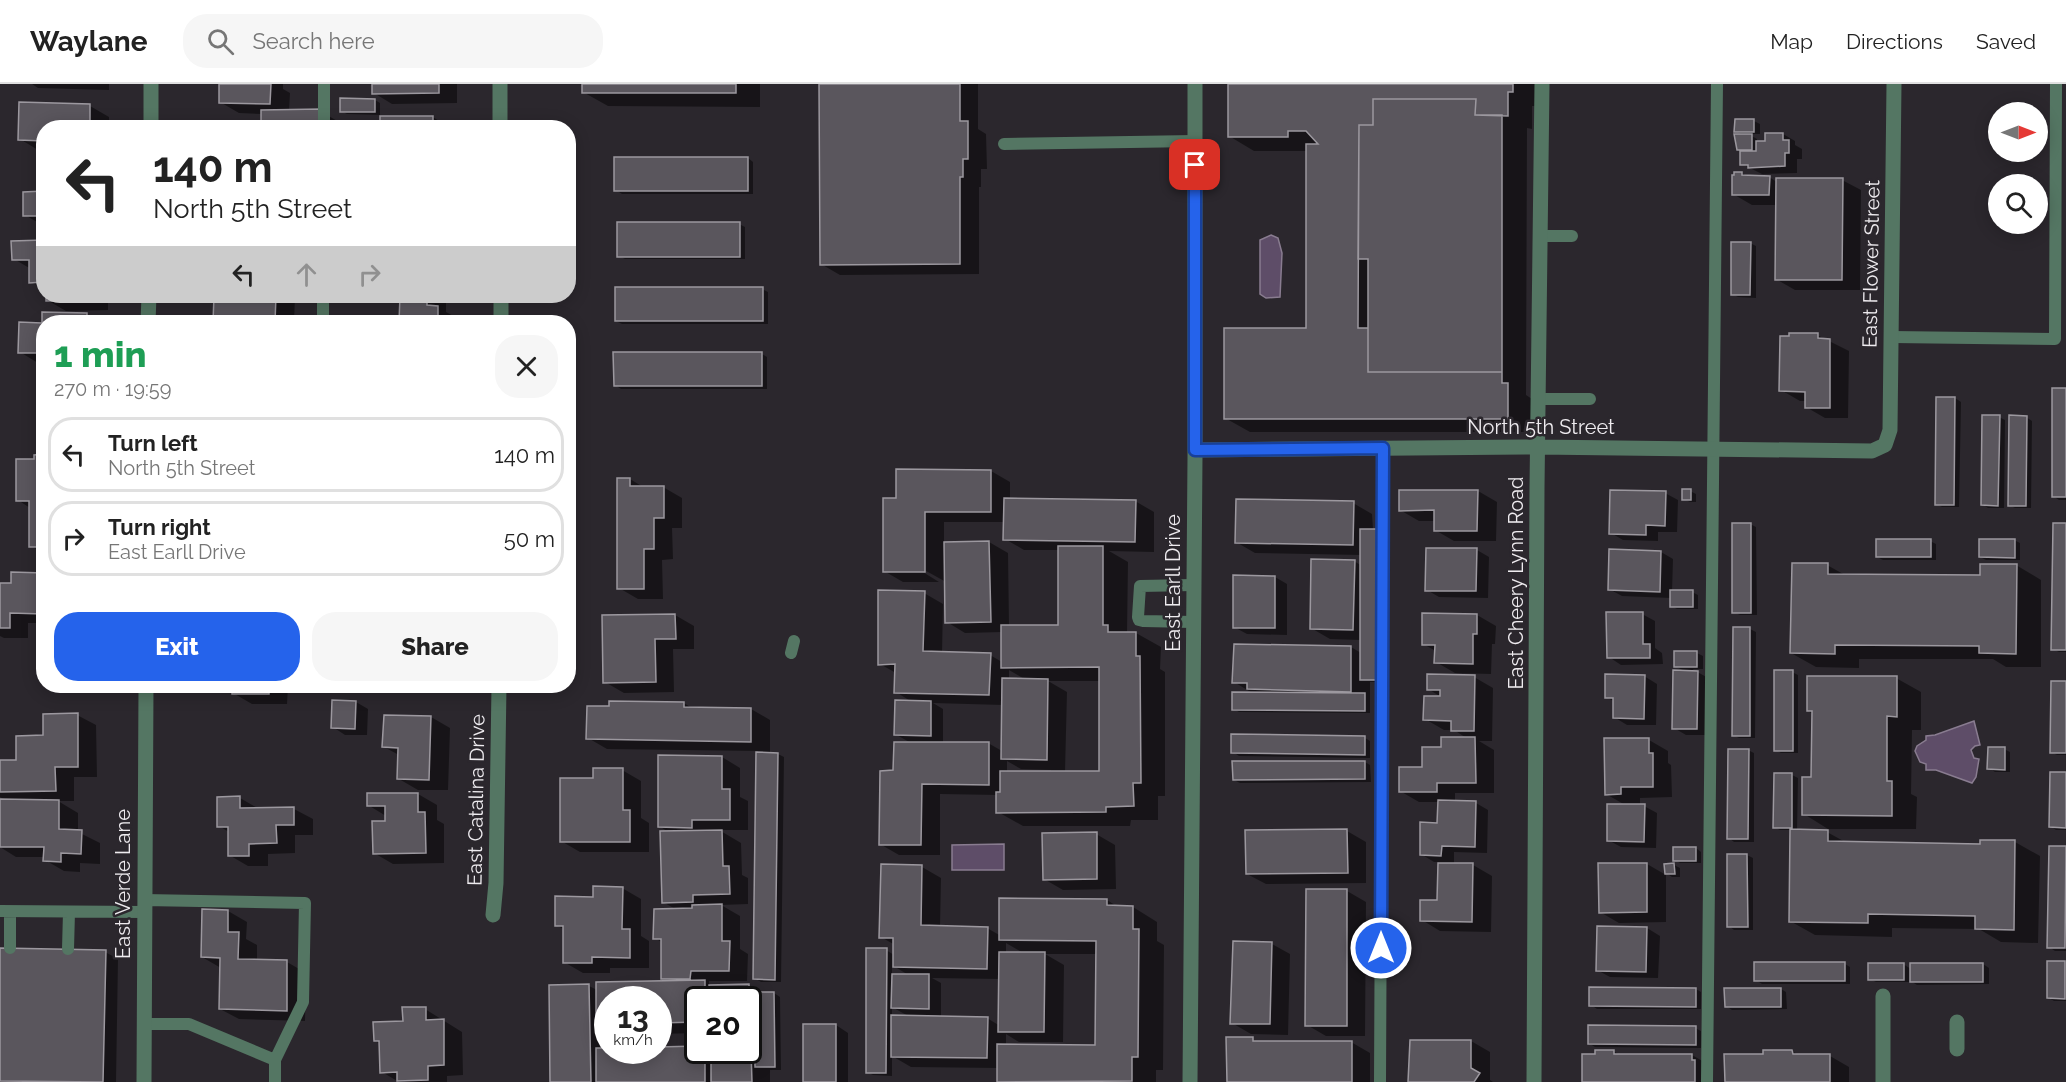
<!DOCTYPE html>
<html lang="en">
<head>
<meta charset="utf-8">
<style>
	:root { --surface:#fff; --page:#f6f6f6; --text:#222; --muted:#767676; --line:#e0e0e0; --accent:#2563eb }
	body { margin:0; font-family:Raleway,sans-serif; background:var(--page); color:var(--text); height:100vh; display:flex; flex-direction:column; font-size:22px; white-space:nowrap }
	* { box-sizing:border-box; margin:0 }
	p { font-size:20px; color:var(--muted) }
	.icon { flex:none; width:33px; height:33px; fill:none; stroke:currentColor; stroke-width:2; stroke-linecap:round; stroke-linejoin:round }
	.map { position:relative; flex:1; overflow:hidden }
	.drawer { position:absolute; left:36px; top:231px; width:540px; height:378px; display:flex; flex-direction:column; background:var(--surface); border-radius:24px; box-shadow:0 3px 15px #0003 }
	.drawer>* { flex:none }
	.banner { position:absolute; left:36px; top:36px; width:540px; height:183px; border-radius:24px; box-shadow:0 3px 15px #0003; background:#fff; color:var(--text); overflow:hidden }
	.needle { width:39px; rotate:90deg }
	.tools { position:absolute; left:1988px; top:18px; display:grid; gap:12px }
	.tools a { display:grid; place-items:center; width:60px; height:60px; border-radius:50%; background:var(--surface); box-shadow:0 3px 15px #0003; font-size:30px }
	.speed { position:absolute; left:594px; top:902px; display:flex; gap:12px; font-size:30px; font-weight:700; text-align:center }
	.speed>* { display:grid; place-content:center; width:78px; height:78px; border-radius:50%; background:var(--surface); box-shadow:0 3px 15px #0003; line-height:1 }
	.speed small { font-size:15px; font-weight:400 }
	.speed .limit { border:3px solid #111; border-radius:9px; background:#fff; color:#111 }
	.pin { position:absolute; display:grid; place-items:center; width:51px; height:51px; color:#fff; margin:-26px; border-radius:12px; box-shadow:0 3px 9px #0006 }
	.me { position:absolute; width:66px; margin:-33px; rotate:0deg; stroke-linejoin:round; filter:drop-shadow(0 0 4px #0008) }
	.turn { display:flex; align-items:center; gap:21px; height:126px; padding:0 18px; font-size:27px }
	.turn .icon { width:78px; height:78px; stroke-width:2.5 }
	.turn b { display:block; font-size:42px; line-height:51px }
	.lanes { display:flex; align-items:center; height:57px; padding:0 18px; background:#0003; justify-content:center; gap:30px; direction:ltr }
	.lanes .off { opacity:.35 }
	.round { display:grid; place-items:center; flex:none; width:63px; height:63px; border-radius:24px; background:var(--page) }
	.summary { display:flex; align-items:center; justify-content:space-between; height:102px; padding:0 18px }
	h1 { font-size:36px; font-weight:800; line-height:45px; color:#1e9e55 }
	.cta { display:flex; gap:12px; margin-top:auto; padding:12px 18px }
	.cta a { flex:1; height:69px; border-radius:24px; background:var(--accent); color:#fff; font-size:24px; font-weight:800; line-height:69px; text-align:center }
	.cta a+a { background:var(--page); color:var(--text) }
	ul { padding:0; list-style:none }
	li { display:flex; align-items:center; gap:18px; height:75px; margin:0 12px 9px; padding:0 6px; border:3px solid var(--line); border-radius:24px }
	li div { flex:1 }
	li b { display:block; font-size:22px }
	li em { font-style:normal }
	header { display:flex; align-items:center; gap:36px; box-sizing:border-box; height:84px; padding:0 30px; background:var(--surface); border-bottom:2px solid var(--line) }
	header strong { font-size:28px }
	nav { display:flex; gap:33px; margin-inline-start:auto; font-size:21px }
	.search { width:420px; height:54px; background:var(--page); display:flex; align-items:center; gap:15px; box-sizing:border-box; padding:0 21px; border-radius:24px; color:var(--muted); font-size:22px }
	.map>svg:first-child { display:block }
	.water { fill:#5e4d68; stroke:#897c90; stroke-width:1.5 }
	.shadow { fill:#0007; fill-rule:evenodd }
	.building { fill:#5a565d; stroke:#9c989f; stroke-width:1.5 }
	.lines { fill:none; stroke-linecap:round; stroke-linejoin:round }
	.service { stroke:#547663; stroke-width:12 }
	.minor { stroke:#547663; stroke-width:15 }
	.route-casing { stroke:#184099; stroke-width:15 }
	.route { stroke:#2563eb; stroke-width:10 }
	.labels { text-anchor:middle; dominant-baseline:central; stroke-width:5; stroke-linejoin:round; paint-order:stroke }
	.street-label { font-size:20px; fill:#eeebef; stroke:#2b272d }
</style>
</head>
<body>
<header>
<strong>Waylane</strong>
<div class="search"><svg class="icon" aria-label="search" viewBox="0 0 24 24"><circle cx="10" cy="10" r="6"/><path d="M15 15l6 6"/></svg>Search here</div>
<nav><a>Map</a><a>Directions</a><a>Saved</a></nav>
</header>
<div class="map">
<svg width="2066" height="998" viewBox="0 0 2066 998">
	<rect width="100%" height="100%" fill="#2b272d"/>
	<path class="water" d="M1271 151 1278 154 1282 169 1280 213 1266 214 1260 210V156Z
		M1974 637 1980 661 1975 662 1971 666 1974 674 1979 675 1976 693 1972 699 1936 686H1926V680L1920 678 1915 667 1917 662 1926 656V652L1935 651Z
		M1004 760V786H952V761Z"/>
	<path class="shadow" d="M32 0H109V6L38 4Z
		M221 0H283V5L290 9 289 27H320L339 38V44H219L262 40V30L239 29 220 18Z
		M373 0H457V19L392 20 374 9Z
		M583 0H760V23L608 22 583 8Z
		M821 0H978V45L986 50 987 85H981V103H979V190L840 191 821 180Z
		M1229 0H1538V22H1532V45L1527 44 1526 311 1532 315V348H1250L1225 334 1308 245V67H1254L1229 52Z
		M375 16 380 19V31L347 30 341 27Z
		M21 19 90 22 109 33V44H44V66H38L20 55Z
		M433 33 445 41V44H381Z
		M1754 37 1760 40V50H1748L1757 55V58H1767L1783 50 1795 57V61L1802 65V75H1797V89L1762 90 1742 80V67L1738 65 1744 52 1736 47Z
		M748 74 753 78V110H622L616 106Z
		M1742 89 1748 93H1769L1777 98 1842 96 1861 106 1860 206H1795L1776 195 1777 121H1752L1733 110Z
		M44 109V138H37L25 131Z
		M739 140 745 143V175H625L619 172Z
		M44 157V205L31 198V185L14 175Z
		M1750 159 1756 162V214L1738 213 1732 210Z
		M762 205 768 208V240H622L616 237Z
		M47 212H108V226L66 227 47 216Z
		M215 212H295L294 238H215Z
		M401 212H446V228L457 234V238H400Z
		M44 230 87 231 100 238H44V279H38L20 268 43 241Z
		M1817 251 1849 267 1848 334H1825L1806 323V317H1800L1781 306Z
		M762 270 767 273V305H621L615 301Z
		M2066 306V416H2059L2053 412Z
		M1955 314 1961 318 1959 423H1942L1936 420Z
		M1999 333 2005 336 2004 424H1988L1982 420Z
		M2026 333 2032 337 2031 424H2015L2009 421Z
		M44 372V469L31 462 30 424 18 416 36 377Z
		M991 387 1010 398V415L1135 417 1154 428V468L1109 467 1128 478 1127 549H1136L1161 563 1160 585 1165 588V712H1158V736H1131L1130 742H1023L998 728V711L940 710V771H899L880 760 895 688 911 659 895 650 912 618 896 608V589L880 580 924 509 943 520 942 570 990 571 1002 578V548L965 549 947 538 946 498 919 483 918 485 939 498H903L884 487 898 416ZM944 438H1005V455L1024 466H1059V542H1009L1008 469 989 458 944 459ZM1009 586 1026 596H1009ZM1048 597H1100L1101 688H1065L1067 608ZM933 619 1003 621 1002 667 988 659H943V625ZM1007 677 1021 685 1051 686V688L1007 689Z
		M618 395H630L643 403H663L682 414V444H672L673 475 662 476 663 515H638L619 504Z
		M1478 407 1497 418 1496 457H1454L1435 446V437H1419L1400 426Z
		M1690 407 1696 410V418H1690L1684 415Z
		M1665 409 1678 416 1677 448H1658V457L1623 456 1611 449Z
		M1353 419 1372 430 1383 598H1370V629L1239 628 1234 625 1254 610 1234 598 1351 563 1361 569V556L1330 555 1311 544 1354 477 1362 482V471L1255 469 1236 458Z
		M1750 440 1756 443 1757 531H1740L1734 528Z
		M2066 441V568H2059L2053 565Z
		M2014 456 2020 459V476H1986L1980 473Z
		M1930 457 1936 460V476H1883L1877 473Z
		M1477 466 1489 473 1488 514 1439 513 1427 506Z
		M1661 468 1673 475 1672 508H1692L1698 511V525H1677L1671 522V514L1622 512 1609 505Z
		M1827 481 1845 491 1982 493 2016 481 2041 496V583H2006L1993 575H1859V584L1816 583 1791 569Z
		M44 490V539H28V554H4L0 552V500H13Z
		M1275 493 1287 500V551L1247 550 1234 543Z
		M1642 530 1655 537V564L1662 569 1663 580 1621 581 1609 573Z
		M675 531 694 542V565H673L674 608 624 609 605 598Z
		M1477 531 1496 542 1495 560H1492L1491 590 1455 589 1436 578V567L1423 560Z
		M1750 545 1756 548 1755 654H1739L1733 651Z
		M1697 569 1703 572V585H1692L1710 595 1709 651H1686L1674 644 1686 588 1675 582Z
		M1792 588 1798 591V669H1781L1776 666Z
		M1644 592 1657 600 1656 641H1627L1614 633 1615 618 1606 613Z
		M1474 593 1493 604 1492 657H1479L1494 666V709H1455V718L1476 719 1488 726 1487 769 1454 768V780L1473 781 1492 792 1491 848 1440 847 1422 836 1439 818V778H1434L1421 770 1439 740V718H1419L1400 707 1443 664 1468 655 1454 646H1444L1425 635 1443 614 1428 605Z
		M1896 594 1921 608V646H1912L1911 710 1917 713 1916 745H1828L1804 730 1813 694V630L1808 627Z
		M2066 599V671H2057L2051 668Z
		M233 602H288L287 620H252L233 609Z
		M356 618 368 625 367 651H345L333 643Z
		M684 619 693 625H751L770 636V670H778L784 673 781 898H761L755 894 758 667 607 665 588 654Z
		M77 631 96 641 97 693H74V717H58L78 729V748L100 759V780L80 779V788L64 787 45 776V773H16L0 763V717H7L0 713V678H17L44 653Z
		M385 632 431 633 450 644 448 706H418L399 695V671L384 663Z
		M1365 654 1370 657V674L1239 672 1233 668Z
		M1649 656 1668 667V679L1671 681 1672 713 1640 714V722H1644L1657 729 1656 764 1621 763 1608 756 1627 722 1606 710Z
		M2004 665 2010 668V688H1995L1989 684Z
		M1748 666 1754 669V758H1734L1729 754Z
		M722 673 740 684V713L748 717V746H719L741 759 742 791 748 794V820L721 821 740 832V865L748 870 747 897H709V900L712 902 749 901 764 910 774 909 780 913 781 986H770V998H552L550 902H589L597 906 671 898 663 894V859L655 854 677 826 663 818 670 749 659 742ZM608 915H658V950L698 949V915H748V966H712V968L708 966H608Z
		M1365 678 1370 681 1371 698 1240 699 1234 696Z
		M622 686 641 697V734L649 739V768H580L561 757 595 695Z
		M1775 690 1792 691 1798 694 1797 747 1827 748 1847 759 1981 762 2015 758 2040 772 2038 859 2001 858 1979 845 1892 844V853L1815 851 1790 837 1792 746H1780L1774 743Z
		M2066 690V746H2056L2050 742Z
		M418 710 437 721V736L444 740V779L393 780 374 769 387 739 386 732 368 721Z
		M240 714 259 725H294L313 735V751H295V769L268 770V782H248L229 771V748L219 742Z
		M1347 747 1366 758V799L1266 800 1247 790Z
		M1096 750 1115 761 1116 805 1063 806 1044 795Z
		M2050 763H2066V867H2055L2049 863Z
		M1696 764 1701 768V779H1680L1675 776Z
		M1747 771 1753 774V846H1734L1729 842Z
		M1647 780 1666 791V838L1619 839 1600 828Z
		M1674 781 1680 784V793H1672L1666 789Z
		M922 783 941 794 940 843 987 844 1001 852 1107 816 1118 823H1133L1157 838V857L1164 861 1163 986H1156V998H999V984L911 983 892 972V992L873 991 867 988 886 866 894 871 895 861 881 853ZM1006 859 1025 870 1006 869ZM1045 870H1098L1097 963 1006 962V950L1019 958H1063L1064 881ZM892 881 910 892 892 891ZM932 894 1000 895V942L987 934 941 933V899ZM892 923 910 933H892Z
		M622 804 641 815V852L649 857V884H610V889H583L564 878 565 846 556 841 594 814Z
		M1347 807 1366 818 1365 952H1326L1307 941Z
		M228 827 247 838 246 855 257 861V877L287 878 306 889 305 937 239 935 220 925 221 884 202 873Z
		M1598 844H1647L1660 852 1658 894 1610 893 1597 886Z
		M1272 860 1290 870 1288 951 1251 950 1232 939Z
		M0 866 105 868 118 875 116 998H0Z
		M2065 878 2066 917H2054L2048 913Z
		M1845 880 1850 883V900H1762L1756 896Z
		M1903 880 1911 885 1983 880 1989 884V900L1917 901 1909 896V898H1876L1870 895Z
		M1696 905 1701 908V925H1597L1591 921Z
		M1781 905 1786 908 1787 925 1732 926 1726 922Z
		M425 925 462 948 463 991 447 992V998H399L382 988 381 960 375 957Z
		M836 941 848 949V998H806Z
		M1695 944 1701 947V964L1595 963 1590 960Z
		M1252 955 1259 959 1351 958 1370 969V998H1228Z
		M1471 957 1490 968V996L1493 998H1410Z
		M1613 967 1622 972 1692 971 1711 982V987L1713 988V998H1584L1596 972Z
		M1792 967 1800 972H1830L1849 983V998H1726L1765 971Z"/>
	<path class="building" d="M219 0H271L270 20 219 19Z
		M372 0H439V9L372 10Z
		M582 0H736V9H582Z
		M819 0H960V37H968V75H963V93H960V180L820 181Z
		M1228 0H1513V8H1508V32L1475 31 1476 15H1373V41H1359L1358 244H1368V288H1502V299H1508V335H1224V244H1306V60H1318L1306 47H1288V53H1228Z
		M340 14 375 15V28H340Z
		M1373 15H1476L1475 31H1502V288H1368V175H1358L1359 41H1373Z
		M19 18 90 20V44H44V57L18 56Z
		M321 25 320 44H217V38H261V26Z
		M380 32H433V44H380Z
		M1735 35H1754V48H1734Z
		M1765 49H1783V56H1789V69H1785V82L1748 84V81H1740V67H1756V57H1765Z
		M1734 50H1752V66H1737Z
		M614 73H748V107H614Z
		M1734 88H1742V91L1770 92 1769 111H1732V91H1734Z
		M1776 94H1843L1842 196H1775Z
		M44 107V132H23V108Z
		M617 138H740V173H617Z
		M44 156V198L29 199V176H12L11 157Z
		M1731 158H1751L1750 211H1731Z
		M615 203H763V237H615Z
		M46 212H89L90 216 46 217Z
		M214 212H276L275 238H213Z
		M400 212H427V221L438 222V238H399Z
		M42 228 87 229V238H44V269H18L19 238 42 239Z
		M1789 249H1818V254L1830 255V324H1805V308L1779 307 1780 252H1789Z
		M613 268H762V302H614Z
		M42 285H44V328H42Z
		M2052 304H2066V413H2052Z
		M1936 313H1955L1954 421H1935Z
		M1982 331H2000L1998 422 1981 421Z
		M2009 331 2027 332 2026 422H2008Z
		M44 370V463H29V417H16V375H34V371Z
		M896 385 991 386V428H925V488H883V414H896Z
		M617 394H630V402H664V434H654V465H644V505H617Z
		M1682 405H1691V416H1682Z
		M1399 406H1478L1477 447H1434V426L1399 427Z
		M1610 406 1666 407 1665 442 1646 441V451L1609 450Z
		M1004 414 1136 416 1135 458 1003 456Z
		M1236 415 1354 417 1353 461 1235 459Z
		M1732 439H1751V529H1732Z
		M2053 439H2066V566H2051Z
		M1360 445H1378L1377 596H1360Z
		M1876 455H1931V473H1876Z
		M1979 455H2015V474L1979 473Z
		M989 457 991 538 945 539 944 458Z
		M1058 462H1103V541H1108V548H1136V572H1140L1141 699H1133L1134 722 1106 723V728L996 729V708H1000V687H1099V583L1001 584V541H1058Z
		M1426 464H1477L1476 507H1425Z
		M1609 465 1661 467 1660 508 1608 506Z
		M1311 475 1355 476 1353 546 1310 545Z
		M1792 479H1828V490L1980 491V480H2017L2016 570 1979 569V562L1835 561V570L1790 569Z
		M11 488 44 489V537L43 530 10 529V544H0V499H11Z
		M1233 491 1275 492V544H1233Z
		M878 506 925 507 923 567 991 569 989 611 894 609 895 580 878 581Z
		M1670 506H1693V523H1670Z
		M1606 528H1643V560H1650V574H1607Z
		M1422 529 1477 530V550H1473V580L1434 579 1435 561H1422Z
		M675 530 676 555H655L656 598 603 599 602 531Z
		M1733 543H1750V652H1732Z
		M1234 560 1351 562V608L1247 605V599H1232Z
		M1674 567H1697V583H1674Z
		M1673 586 1698 587 1697 645H1672Z
		M1774 586H1793V667H1774Z
		M1427 590 1475 591 1474 647H1451V637L1423 636 1424 612H1440V606H1427Z
		M1605 590 1645 591 1644 635 1613 634V614H1605Z
		M1807 592H1897V633L1887 632V697H1892V732L1802 731V693H1811L1812 627H1807Z
		M1002 594 1048 595 1047 676 1001 675Z
		M2051 597H2066V669H2050Z
		M232 602H269V610H232Z
		M1232 608 1365 609V627L1232 626Z
		M332 616 356 617 355 645 331 644Z
		M895 616 931 617V652L894 651Z
		M609 617 684 618V623L751 624V658L586 655 587 622H609Z
		M78 629V683H55L56 707 0 708V676H16V652L43 651V630Z
		M384 631 431 632 429 696 397 695 398 664 382 663Z
		M1231 650 1365 652V671L1231 669Z
		M1441 653H1475L1476 699H1437V708H1399V683H1422V663H1441Z
		M1604 654H1649V669H1653V703H1621V710L1605 711Z
		M894 658H989V701L922 700 921 761H879L880 687 893 686Z
		M1988 663H2005V686L1987 685Z
		M1728 665H1749L1748 755H1727Z
		M756 668 778 669 775 896 753 895Z
		M658 671 722 672V705H730V736H692V744L658 743Z
		M1232 677H1365V695L1233 696Z
		M593 684H623V726H630V758H560V694H593Z
		M2050 688H2066V744L2049 743Z
		M1774 689H1792V744H1773Z
		M367 709H418V728H425L426 769 373 770 372 737H385V722H367Z
		M240 712V724L294 723V741H276L277 759 249 760V772H228V743H217V713Z
		M0 715 59 716V745L82 746 81 770 61 769V778L43 777 44 763H0Z
		M1438 716 1476 717 1475 763 1442 762 1441 772 1420 771V738L1437 739Z
		M1607 720H1645L1644 758 1607 757Z
		M1347 745 1348 789 1246 790 1245 746Z
		M1790 745 1828 746V757L1980 760V756H2015L2014 846 1975 845V832L1868 830V839L1789 838Z
		M722 746 723 782H729L730 810 693 811V818L662 819 660 747Z
		M1097 748V795L1043 796 1042 749Z
		M2049 762H2066L2065 864H2047Z
		M1673 763H1696V777H1673Z
		M1727 770H1747L1748 843H1727Z
		M1438 779H1473L1472 838 1420 837V816H1437Z
		M1598 779H1647V828L1599 829Z
		M1674 779 1675 790H1665L1664 780Z
		M881 780 922 781 921 841 988 843 987 885 893 883V854H879Z
		M593 802 623 803 622 845H630V874L592 873V879H563V842H555V812L593 813Z
		M1306 805H1347V942H1305Z
		M999 814 1107 815V821L1133 822V845H1139L1138 973H1132V997L997 998V960L1095 961 1096 857 999 856Z
		M722 820V857H730L729 887H691L690 895H661V855H653L654 825 692 824V821Z
		M202 825 228 826V848H239L238 875 287 876V927L219 925 220 874 201 873Z
		M1597 842 1647 843 1646 888 1596 887Z
		M1233 857 1272 858 1270 940H1230Z
		M0 864 106 866 103 998 0 997Z
		M866 864H887L886 989H866Z
		M999 868H1045L1044 948H998Z
		M2047 877H2065V915L2047 914Z
		M1754 878H1845V897H1754Z
		M1868 879H1904V896H1868Z
		M1910 879H1983V898H1910Z
		M892 890H929V925L891 924Z
		M705 896V915H698V938L658 939V915H608V940H596V898Z
		M589 900 591 998H550L549 901Z
		M749 900 752 998H711V966H748V915H710L709 901Z
		M1589 903 1696 904V923L1589 922Z
		M1724 904H1781V923H1725Z
		M754 908H774L775 983H755Z
		M402 923H426V936L444 935V981L428 982V996L397 997V988L380 989 379 957H374L373 938 403 937Z
		M891 931 988 933 987 974 891 973Z
		M803 940H836V998H803Z
		M1588 941 1696 942V961L1588 960Z
		M1226 953H1253V957H1352V998H1227Z
		M1410 956H1471V984L1480 989 1474 998H1408Z
		M698 962V966H705V998H596V964H608V966H658V963Z
		M1595 966H1614V970H1692V976H1695V998H1582V970H1595Z
		M1763 966H1792L1793 970H1830V998H1725L1724 970H1763Z"/>
	<g class="lines">
		<path class="service" d="M324 44V0
			M1004 60 1195 57
			M1540 152H1572
			M323 238V212
			M1892 253 2055 255 2056 0
			M1538 315H1590
			M1193 501 1140 502 1138 533 1139 536 1143 537 1193 538
			M791 569 794 557
			M144 816 305 819 303 918 275 976V998
			M0 827 144 828
			M10 864V828
			M68 865 69 828
			M144 940H189L275 976
			M1380 998 1383 364
			M1707 998 1717 0"/>
		<path class="minor" d="M500 0V44
			M151 44V0
			M148 238 149 212
			M501 238V212
			M1195 366 1538 363 1872 367 1885 361 1890 346 1894 0
			M493 831 496 799 499 602
			M1883 912V998
			M1957 965V938
			M144 998 146 602
			M1190 998 1195 373V0
			M1534 998 1537 404 1542 0"/>
	</g>
	<g class="lines">
		<g class="route-casing">
			<path id="route" d="M1195 81V366L1383 364 1381 864"/>
		</g>
		<use href="#route" class="route"/>
	</g>
	<g class="labels">
		<g class="street-label">
			<text transform="translate(1871 180) rotate(-89)">East Flower Street</text>
			<text x="1541" y="343">North 5th Street</text>
			<text transform="translate(1173 499) rotate(-90)">East Earll Drive</text>
			<text transform="translate(1516 499) rotate(-90)">East Cheery Lynn Road</text>
			<text transform="translate(476 716) rotate(-89)">East Catalina Drive</text>
			<text transform="translate(123 800) rotate(-90)">East Verde Lane</text>
		</g>
	</g>
</svg>
<div class="tools">
<a><svg class="needle" viewBox="-14 -14 28 28"><path d="M0-13l5 13h-10z" fill="#e53935"/><path d="M0 13l5-13h-10z" fill="#767676"/></svg></a>
<a><svg class="icon" aria-label="search" viewBox="0 0 24 24"><circle cx="10" cy="10" r="6"/><path d="M15 15l6 6"/></svg></a>
</div>
<div class="speed"><div>13<small>km/h</small></div><div class="limit">20</div></div>
<div class="pin" style="left:1195px;top:81px;background:#d93025"><svg class="icon" aria-label="arrive" viewBox="0 0 24 24"><path d="M6 21V4h12l-3 4 3 4H6"/></svg></div>
<svg class="me" style="left:1381px;top:864px" viewBox="-20 -20 40 40"><circle r="17" fill="#2563eb" stroke="#fff" stroke-width="3"/><path d="M0-11L8 9 0 5-8 9z" fill="#fff"/></svg>
<div class="banner">
<div class="turn"><svg class="icon" aria-label="left" viewBox="0 0 24 24"><path d="M17 20v-9H6M10 6l-5 5 5 5"/></svg><div><b>140 m</b>North 5th Street</div></div>
<div class="lanes"><svg class="icon" aria-label="left" viewBox="0 0 24 24"><path d="M17 20v-9H6M10 6l-5 5 5 5"/></svg><svg class="icon off" aria-label="ahead" viewBox="0 0 24 24"><path d="M12 20V5M6 11l6-6 6 6"/></svg><svg class="icon off" aria-label="right" viewBox="0 0 24 24"><path d="M7 20v-9h11M14 6l5 5-5 5"/></svg></div>
</div>
<section class="drawer">
<div class="summary"><div><h1>1 min</h1><p>270 m · 19:59</p></div><a class="round"><svg class="icon" aria-label="close" viewBox="0 0 24 24"><path d="M6 6l12 12M18 6L6 18"/></svg></a></div>
<ul>
<li><svg class="icon" aria-label="left" viewBox="0 0 24 24"><path d="M17 20v-9H6M10 6l-5 5 5 5"/></svg><div><b>Turn left</b><p>North 5th Street</p></div><em>140 m</em></li>
<li><svg class="icon" aria-label="right" viewBox="0 0 24 24"><path d="M7 20v-9h11M14 6l5 5-5 5"/></svg><div><b>Turn right</b><p>East Earll Drive</p></div><em>50 m</em></li>
</ul>
<div class="cta"><a>Exit</a><a>Share</a></div>
</section>
</div>
</body>
</html>
